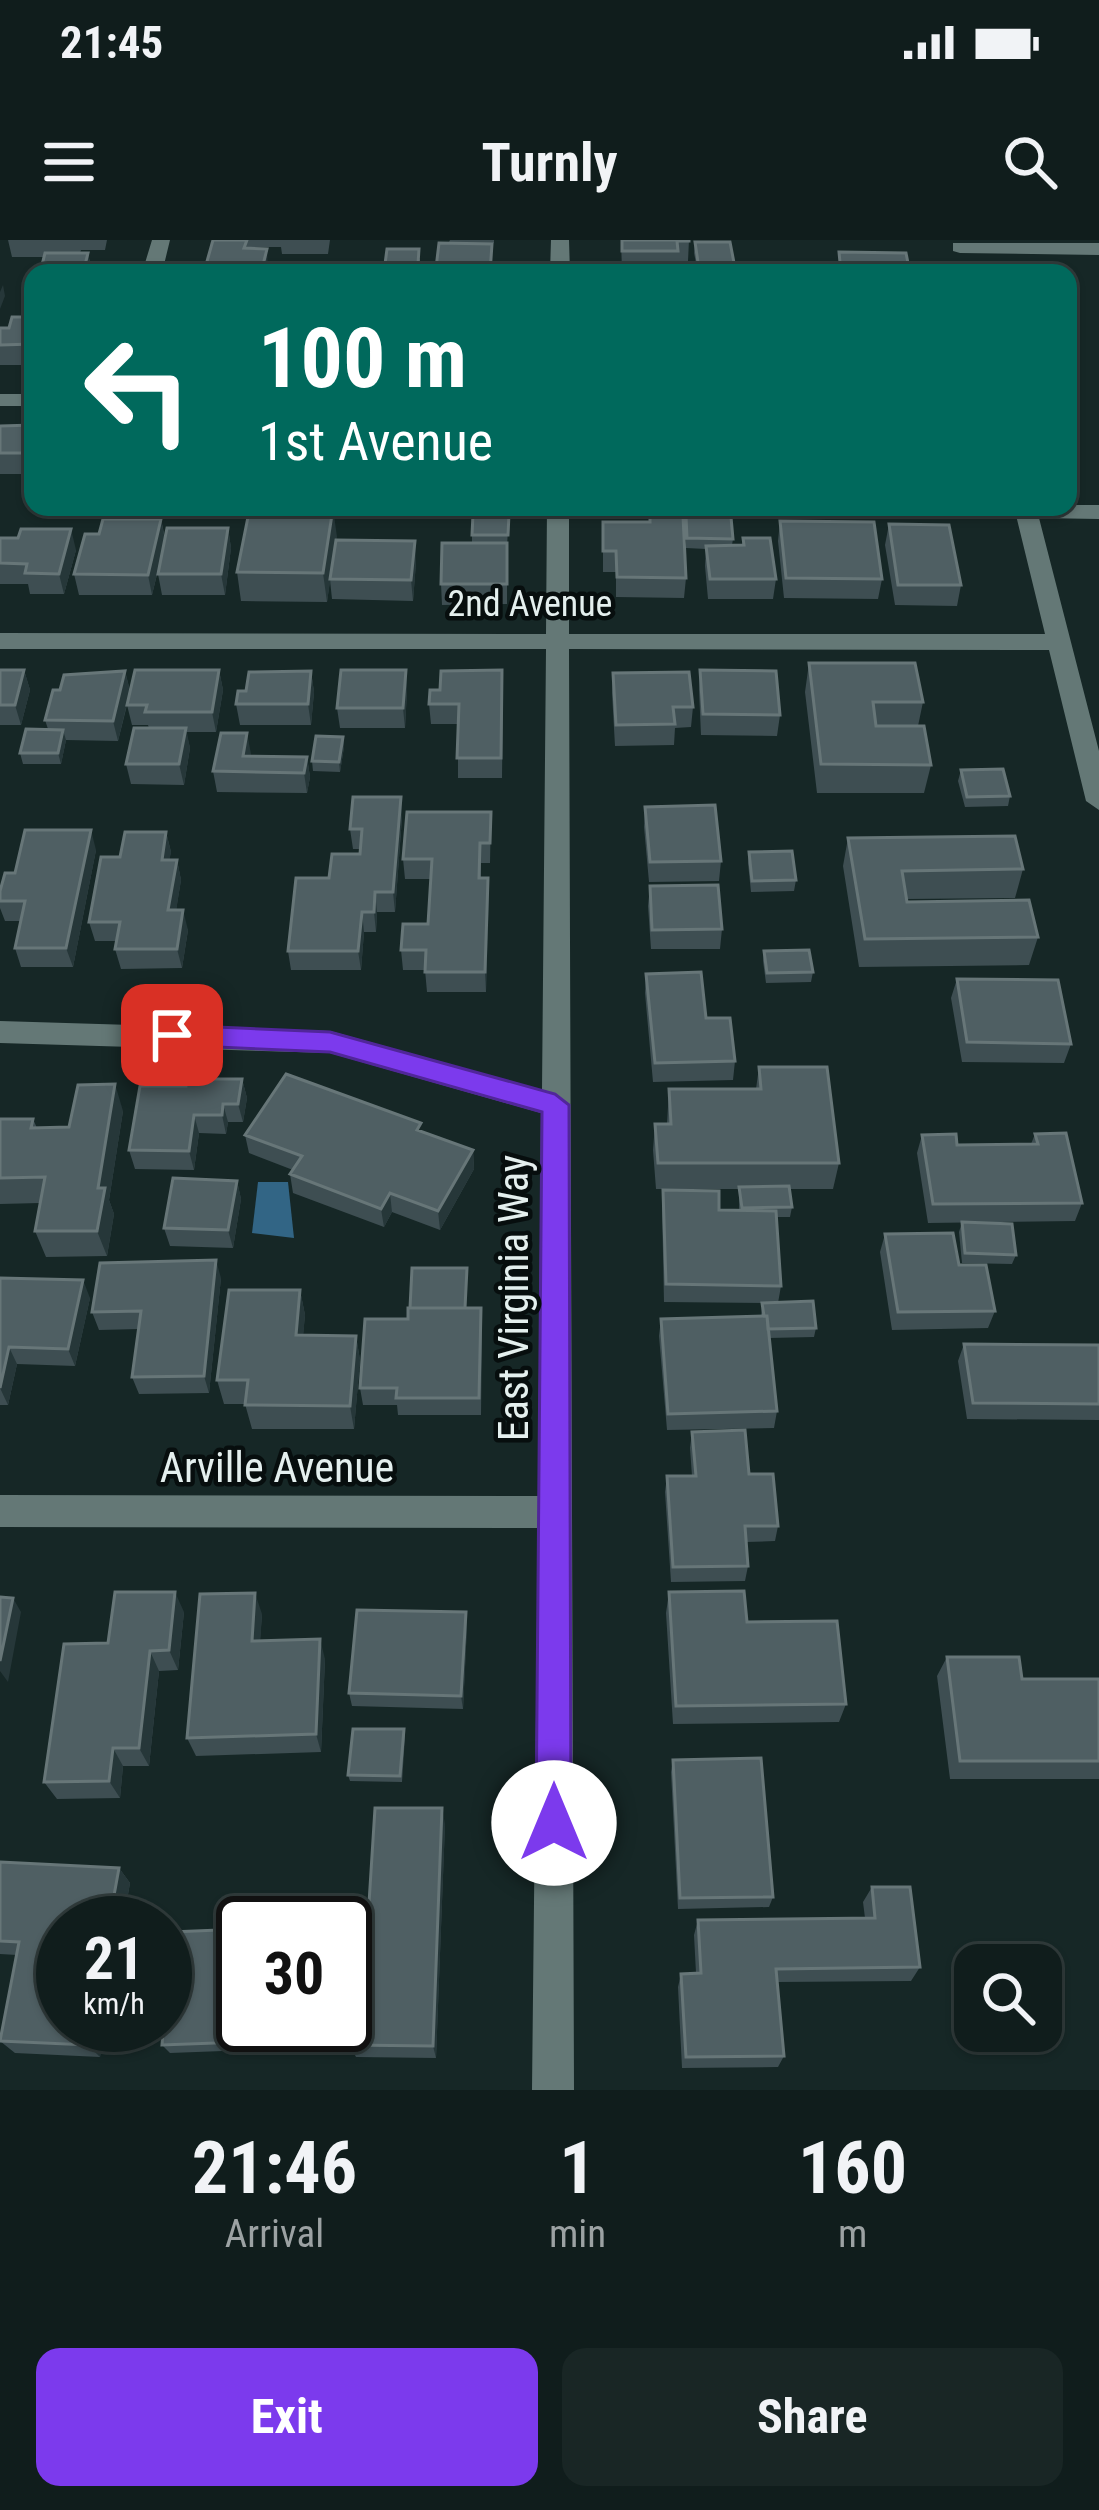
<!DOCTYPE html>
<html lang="en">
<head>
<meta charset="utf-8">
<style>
	:root { --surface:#101d1c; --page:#192625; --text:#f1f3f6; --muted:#9ca2a3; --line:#303b3b; --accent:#7c3aed }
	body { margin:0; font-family:"Roboto Condensed",sans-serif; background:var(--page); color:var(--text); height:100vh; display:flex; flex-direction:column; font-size:45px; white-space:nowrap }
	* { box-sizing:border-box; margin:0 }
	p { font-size:39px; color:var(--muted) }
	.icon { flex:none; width:66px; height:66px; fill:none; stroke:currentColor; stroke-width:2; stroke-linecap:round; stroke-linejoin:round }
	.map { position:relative; height:1850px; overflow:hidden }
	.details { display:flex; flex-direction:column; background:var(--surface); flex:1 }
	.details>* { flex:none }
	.banner { position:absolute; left:24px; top:24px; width:1053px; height:252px; border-radius:24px; box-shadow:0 3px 9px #0004,0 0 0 3px var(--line); background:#00695c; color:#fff; overflow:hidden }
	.controls { position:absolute; left:954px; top:1704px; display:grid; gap:24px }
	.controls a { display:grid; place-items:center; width:108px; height:108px; border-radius:24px; background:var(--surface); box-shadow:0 3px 9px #0004,0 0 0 3px var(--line); font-size:60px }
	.speed { position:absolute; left:36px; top:1656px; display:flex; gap:24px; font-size:60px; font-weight:700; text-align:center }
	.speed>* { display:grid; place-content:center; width:156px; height:156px; border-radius:50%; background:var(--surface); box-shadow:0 3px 9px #0004,0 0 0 3px var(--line); line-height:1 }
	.speed small { font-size:30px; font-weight:400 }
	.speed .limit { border:6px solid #111; border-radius:18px; background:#fff; color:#111 }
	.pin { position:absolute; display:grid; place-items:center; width:102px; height:102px; color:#fff; margin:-51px; border-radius:24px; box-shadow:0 6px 18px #0006 }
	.me { position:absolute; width:132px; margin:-66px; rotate:0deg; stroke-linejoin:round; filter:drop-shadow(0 0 9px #0008) }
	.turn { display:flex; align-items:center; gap:42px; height:252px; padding:0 36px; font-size:54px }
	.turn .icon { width:156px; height:156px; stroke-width:2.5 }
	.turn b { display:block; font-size:84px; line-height:102px }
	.eta { display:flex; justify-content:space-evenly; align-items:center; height:204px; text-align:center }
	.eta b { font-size:72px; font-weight:700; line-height:84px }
	.button { display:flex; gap:24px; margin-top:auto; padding:24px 36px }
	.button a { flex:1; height:138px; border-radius:24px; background:var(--accent); color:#fff; font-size:48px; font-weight:700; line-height:138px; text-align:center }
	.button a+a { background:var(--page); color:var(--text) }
	.status { display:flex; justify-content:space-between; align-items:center; height:84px; padding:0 60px; background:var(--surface); direction:ltr }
	.status svg { height:33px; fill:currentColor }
	header { display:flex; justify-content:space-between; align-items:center; height:156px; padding:0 36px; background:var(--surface); font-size:54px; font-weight:700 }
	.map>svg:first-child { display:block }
	.water { fill:#326585 }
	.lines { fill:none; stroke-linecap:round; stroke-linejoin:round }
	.minor { fill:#647876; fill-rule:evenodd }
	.wall { fill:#3e4e52 }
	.shaded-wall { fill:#263739 }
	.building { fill:#4f5f63; stroke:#677678; stroke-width:3 }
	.route { fill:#7c3aed; stroke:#51269a; stroke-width:3 }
	.labels { text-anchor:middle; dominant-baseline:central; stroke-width:9; stroke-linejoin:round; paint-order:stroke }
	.far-street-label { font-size:36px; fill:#e4efee; stroke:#070e0e }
	.street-label { font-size:42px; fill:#e4efee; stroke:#070e0e }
</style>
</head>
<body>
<div class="status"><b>21:45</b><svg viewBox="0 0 49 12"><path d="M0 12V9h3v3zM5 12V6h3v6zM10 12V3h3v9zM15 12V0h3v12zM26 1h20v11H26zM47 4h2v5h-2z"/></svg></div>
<header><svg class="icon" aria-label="menu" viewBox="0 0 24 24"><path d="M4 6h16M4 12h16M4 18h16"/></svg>Turnly<svg class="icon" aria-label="search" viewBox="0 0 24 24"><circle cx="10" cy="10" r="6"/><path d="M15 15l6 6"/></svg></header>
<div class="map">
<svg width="1099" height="1850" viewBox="0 0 1099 1850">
	<rect width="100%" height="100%" fill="#162726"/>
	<path class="water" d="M258 942H288L294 998 252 993Z"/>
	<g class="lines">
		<path class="minor" d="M152 0H170L162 33H142Z
			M551 0H569L570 33H550Z
			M953 3H1099V15L960 13 953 11Z
			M0 154H33V166H0Z
			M1068 265H1099V279L1039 278 1099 511V570L1086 561 1049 410 569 409 574 1850H532L538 1288 0 1287V1255L538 1256 541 873 330 813 0 803V781L330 791 542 850 546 409H0V393L546 394 547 267H569V394H1045L1014 267Z"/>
	</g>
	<path class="wall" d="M8 0H107L105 10H81L80 13H88L92 33H40L44 17H12Z
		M213 0H330L328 14H282L281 7H248L269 29 268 33H204Z
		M450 0H494V3H475L492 23V33H436V28Z
		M621 0H689L688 21H677V31H622Z
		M695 2 735 28V33H698L694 13Z
		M420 19 419 33H386L385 24Z
		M33 77V125H0V88H9Z
		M33 185V234H0V186Z
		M422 267H477V270L422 271Z
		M333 268 336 300 416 322 413 361 332 359 330 340 327 362 241 361 237 332Z
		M509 274 507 306V364L442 365 441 344 472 303V295Z
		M686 276 733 299 732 305H742L743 298 776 339 773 359H708L705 326 706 309 686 308Z
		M161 279 165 298 228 288 231 308 225 355H162L158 334 161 318 152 355H79L74 334 99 294Z
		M780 281 882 339 878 359 784 358 778 301Z
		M603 282 686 338 684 358 616 357V332H603Z
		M889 284 961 345 957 366 895 365 885 305Z
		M0 298 76 310 64 354H30L28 344H0Z
		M809 423 923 462 918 486 931 525 924 553H817L805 452Z
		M0 430H24L30 450 21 485H0Z
		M219 430 223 450 216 492H186L190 508 184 545 131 544 126 524 149 488 148 485H132L127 465 130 453 118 501 66 500 61 524H23L20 513 48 489 45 480 60 450 125 431 130 451Z
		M406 430 407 450 405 488H340L337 468Z
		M700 430 780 475 777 496 701 495 699 450Z
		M311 431 314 452 311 485H240L236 464 246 451Z
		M613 433 693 467 691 487 675 488 674 505 615 506 612 453Z
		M503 451 502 538H458V484H431L429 464Z
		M247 493 250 516 307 517 310 537 307 553 217 552 213 531Z
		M343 497 344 507 340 532 313 531 312 521Z
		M961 530 1010 556 1008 566 965 567 958 541Z
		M645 567 721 621 719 641 649 642 644 587Z
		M491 572 490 623H481V638H488L486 752H427L425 730H403L401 710 428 684 431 639H405L403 619Z
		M402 577 395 672H377L376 692H364L361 730H291L288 711 329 638 360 614V609H353L350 589Z
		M166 592 171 612 169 620H177L181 640 176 670 188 690 182 728 121 729 115 709 117 701H95L89 682 120 617Z
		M848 598 1023 629 1015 658 907 659V662L1038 697 1029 725 859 727 843 626Z
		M96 610 73 727H21L15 708 21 681H5L0 668V651Z
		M749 612 796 640 794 651 751 652 748 623Z
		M650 646 722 689 720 709H651L648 666Z
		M764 711 813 732 811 742 766 743 763 721Z
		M646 734 706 778 735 821 733 840 653 842 645 753Z
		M957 739 1071 804 1064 823 962 822 951 758Z
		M759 827 839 923 833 949H789L792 967 790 977H776L781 1046 778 1063 816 1088 814 1097 769 1098 777 1171 774 1188 667 1190 659 1096 661 1079 761 1077 762 1063H768L664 1062 662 968 663 950 719 970 739 971V949H656L653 910 655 884H667L669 849H756Z
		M242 839 247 858 243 882H228L226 894 199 893 194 930 135 929 129 910 186 846Z
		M123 871 109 960 114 974 107 1016 46 1017 35 991 40 963 0 964V879H33L37 888 69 887Z
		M422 892 473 910 474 929 440 990 392 972 384 987 293 953 290 934 293 930 249 913 245 895Z
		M1035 894 1082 963 1075 981 928 983 917 913 922 895 957 905 1031 904Z
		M237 941 241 959 233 1008 170 1006 164 988Z
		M962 982 1016 1015 1012 1024 962 1023 959 992Z
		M885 994 995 1071 988 1088 892 1090 880 1012Z
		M467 1037 466 1068 482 1085 481 1175H398L397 1165H363L360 1148Z
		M0 1038 90 1058 75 1126 17 1124 8 1165H0Z
		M221 1038 209 1153 139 1154 132 1137 139 1089 99 1090 92 1072Z
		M300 1050 305 1075 303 1095 356 1096 360 1120 354 1189H252L245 1164H224L217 1140Z
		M964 1104 1099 1105V1180L967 1179 958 1121Z
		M692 1192 749 1234 778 1286 775 1301 746 1302 748 1326 745 1341 671 1342 665 1252 667 1236H692L690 1208Z
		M669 1352 747 1382 846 1464 839 1482 673 1484 666 1373Z
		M184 1372 178 1430 159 1431 149 1526H123L120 1558 57 1559 44 1542 108 1403Z
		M466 1372 467 1386 463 1469 352 1466 349 1453Z
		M262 1374 260 1400 325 1419 321 1512 196 1516 187 1498Z
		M947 1417 1022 1439H1099V1539H950L937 1436Z
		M404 1489 405 1496 402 1542 350 1541 348 1535Z
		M673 1520 773 1657 769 1667 678 1669 671 1532Z
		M445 1584 436 1818 356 1817 350 1805Z
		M0 1622 119 1628 130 1643 123 1683H63L105 1785 100 1817 15 1813 0 1801 17 1715 0 1714Z
		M872 1647 920 1727 911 1741 777 1742 784 1816 778 1827 682 1828 678 1747 681 1734 696 1733 694 1695 698 1680 865 1678 863 1662Z
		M243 1785H300L299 1808 170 1813 162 1805Z"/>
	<path class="shaded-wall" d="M267 9 268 33H261Z
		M88 13 92 33H83Z
		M3 45 5 56 0 69V52Z
		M333 268 337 297 327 362 323 333Z
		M161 279 165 300 152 355 148 335Z
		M228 288 231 308 225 355 221 334Z
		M71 289 76 310 64 354 59 334Z
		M415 301 416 322 413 361 411 340Z
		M24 430 30 450 21 485 15 465Z
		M219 430 223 450 216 492 212 472Z
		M406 430 407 450 405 488 403 468Z
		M125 431 130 451 118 501 113 481Z
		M311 431 314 452 311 485 308 464Z
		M186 488 190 508 184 545 179 524Z
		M63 490 66 500 61 524 58 513Z
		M247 493 251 514 248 532 243 516Z
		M343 497 344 507 340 532 339 522Z
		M307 517 310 537 307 553 304 533Z
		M401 557 402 577 395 672 393 652Z
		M91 590 96 610 73 727 66 708Z
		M166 592 171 612 166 640 162 620Z
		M177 620 181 640 173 690 168 670Z
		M488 638 489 658 486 752 485 732Z
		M375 652 377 672 376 692 374 672Z
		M183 670 188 690 182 728 177 709Z
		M362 672 364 692 361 730 358 711Z
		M242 839 247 858 243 882 238 864Z
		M115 844 123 871 109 960 114 974 107 1016 97 991 98 948Z
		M223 864 228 882 226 894 222 875Z
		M194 875 199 893 194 930 189 911Z
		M473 910 474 929 440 990 438 971Z
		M237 941 241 959 233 1008 228 990Z
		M390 953 392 972 384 987 381 969Z
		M216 1020 221 1038 209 1153 204 1136Z
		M83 1040 90 1058 75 1126 68 1109Z
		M300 1050 305 1075 301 1119 296 1095Z
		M356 1096 360 1120 354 1189 350 1166Z
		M9 1107 17 1124 8 1165 0 1148Z
		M175 1352 184 1372 178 1430 169 1410Z
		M255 1353 262 1374 259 1420 252 1401Z
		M13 1358 21 1372 8 1442 0 1431V1421Z
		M466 1372 467 1386 463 1469 461 1456Z
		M320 1399 325 1419 321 1512 316 1494Z
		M150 1411 159 1431 149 1526 139 1508Z
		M113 1508 123 1526 120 1558 109 1541Z
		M442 1568 445 1584 436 1818 433 1806Z
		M119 1628 130 1643 123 1683H109Z
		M91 1785H105L100 1817 88 1805Z
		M295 1785H300L299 1808 295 1800Z"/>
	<path class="building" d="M213 0H247L244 8 267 9 261 33 204 32Z
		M622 0H689V1H677L678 11H622Z
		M695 2H730L735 28 699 29Z
		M439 3 492 4 490 33H454L455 28H436Z
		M387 9H419L418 24H385Z
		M839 12 906 13 910 33H841Z
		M45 13H88L83 33H40Z
		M623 29 674 30V33H623Z
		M12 77H33V104L0 105V88H9Z
		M33 185V213H0V186Z
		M250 267 333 268 323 333 237 332Z
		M473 274H509L508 295H472Z
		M650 276H683L686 338 617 337 616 311H603V282H650Z
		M686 276 731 277 733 299 687 298Z
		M103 279H161L148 335 74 334 85 294H99Z
		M780 281 874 282 882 339 786 338Z
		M889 284 949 285 961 345H898Z
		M167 288H228L221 334H158Z
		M21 289H71L59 334 25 333 27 324 0 323V298H18Z
		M743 298H770L776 339H710L706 306 744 305Z
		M336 300 415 301 411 340 330 339Z
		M442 303H507V344H441Z
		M809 423H915L923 462H873L876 486H924L931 525 821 524Z
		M0 430H24L15 465H0Z
		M135 430H219L212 472H145L147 465H127Z
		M341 430H406L403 468H337Z
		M502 430 501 518H457L459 464H429L430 450H440L441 431Z
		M700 430 776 431 780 475 703 474Z
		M125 431 113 481 45 480 53 450H60L64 435Z
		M311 431 308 464H236L238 451H246L249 432Z
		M689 432 693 467H673L675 484 616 485 613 433Z
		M134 488H186L179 524H126Z
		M26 489 63 490 58 513H20Z
		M221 493H247L243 516 307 517 304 533 213 531Z
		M316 496 343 497 339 522 312 521Z
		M1003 529 1010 556 967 557 961 530Z
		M353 557H401L393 652H375L374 672H362L358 711H288L296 638H329L332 614H360L362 589H350Z
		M715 565 721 621 650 622 645 567Z
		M407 572H491L490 603H480L479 638H488L485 732H425L426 710H401L403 684H428L432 619H403Z
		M25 590H91L66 708H15L25 661H0V651L5 633H15Z
		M125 592H166L162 620H177L168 670H183L177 709H115L120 682H89L101 617H120Z
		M1015 596 1023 629 902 631 907 662 1029 660 1038 697 865 699 848 598Z
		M792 611 796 640 752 641 749 612Z
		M718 645 722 689 652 690 650 646Z
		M809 710 813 732 767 733 764 711Z
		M701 732 706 778H730L735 821 655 823 646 734Z
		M957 739 1058 740 1071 804 967 802Z
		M759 827H827L839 923H658L655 884H671L669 849H761Z
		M286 834 421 883 417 890 473 910 438 971 390 953 381 969 290 934 302 916 245 895Z
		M187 839H242L238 864H223L222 875H194L189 911 129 910 140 846H186Z
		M115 844 98 948H105L97 991H35L45 937 0 938V879H33L31 888 69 887 78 845Z
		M1066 893 1082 963 933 964 922 895 956 894 957 905 1038 904 1035 894Z
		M173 938 237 941 228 990 164 988Z
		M789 946 792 967 742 968 739 947Z
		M663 950 719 951V970L776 971 781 1046 666 1044Z
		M962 982 1012 984 1016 1015 965 1013Z
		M953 993 959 1025H986L995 1071 898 1072 885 994Z
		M216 1020 204 1136 132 1137 141 1071 92 1072 100 1023Z
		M412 1028H467L465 1068H410Z
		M0 1038 83 1040 68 1109 9 1107 0 1148Z
		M229 1050H300L296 1095 356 1096 350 1166 245 1165 248 1140H217Z
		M813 1061 816 1088 768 1089 767 1076H764L762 1063Z
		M408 1068H481L479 1158H396L397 1148H360L365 1079H408Z
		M767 1076 777 1171 668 1174 661 1079Z
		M964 1104 1099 1105V1164L973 1163Z
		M745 1190 749 1234H773L778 1286H745L748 1326 673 1327 667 1236H696L692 1192Z
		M744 1351 747 1382 837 1381 846 1464 676 1466 669 1352Z
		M115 1352H175L169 1410 150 1411 139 1508H113L109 1541 44 1542 64 1404 108 1403Z
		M255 1353 252 1401 320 1399 316 1494 187 1498 200 1354Z
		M0 1357 13 1358 0 1421Z
		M357 1370 466 1372 461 1456 349 1453Z
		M947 1417H1019L1022 1439H1099V1521H960Z
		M353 1489H404L400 1536 348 1535Z
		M761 1518 773 1657 680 1658 673 1520Z
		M375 1568H442L433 1806 350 1805 358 1695H367Z
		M0 1622 119 1628 109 1683H63V1785H91L88 1805 0 1801 19 1702 0 1701Z
		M872 1647H910L920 1727 776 1729 784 1816 686 1817 681 1734 701 1733 698 1680 875 1678Z
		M243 1689V1785H295V1800L162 1805 171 1692Z"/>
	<path class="route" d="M172 785 330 792 555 854 569 865 571 1583 566 1596 554 1601 541 1596 536 1583 542 872 330 812 172 805 160 795Z"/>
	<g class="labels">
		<g class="far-street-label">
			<text x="530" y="364">2nd Avenue</text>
		</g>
		<g class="street-label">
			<text transform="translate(513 1058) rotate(-90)">East Virginia Way</text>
			<text x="277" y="1227">Arville Avenue</text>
		</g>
	</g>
</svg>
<div class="controls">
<a><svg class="icon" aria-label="search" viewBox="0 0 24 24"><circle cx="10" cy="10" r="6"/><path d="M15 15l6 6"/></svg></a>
</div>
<div class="speed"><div>21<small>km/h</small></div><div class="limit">30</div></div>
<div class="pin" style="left:172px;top:795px;background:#d93025"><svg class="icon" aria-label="arrive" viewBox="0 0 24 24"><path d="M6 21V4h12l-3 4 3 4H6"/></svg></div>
<svg class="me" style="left:554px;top:1583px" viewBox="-20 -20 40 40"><circle r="19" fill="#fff"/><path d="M0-13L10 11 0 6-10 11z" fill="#7c3aed"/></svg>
<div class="banner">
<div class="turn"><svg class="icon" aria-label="left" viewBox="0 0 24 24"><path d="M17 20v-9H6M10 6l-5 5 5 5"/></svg><div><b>100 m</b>1st Avenue</div></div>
</div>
</div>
<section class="details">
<div class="eta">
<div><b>21:46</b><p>Arrival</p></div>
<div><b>1</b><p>min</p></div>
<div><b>160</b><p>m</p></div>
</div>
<div class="button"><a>Exit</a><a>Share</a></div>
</section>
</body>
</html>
